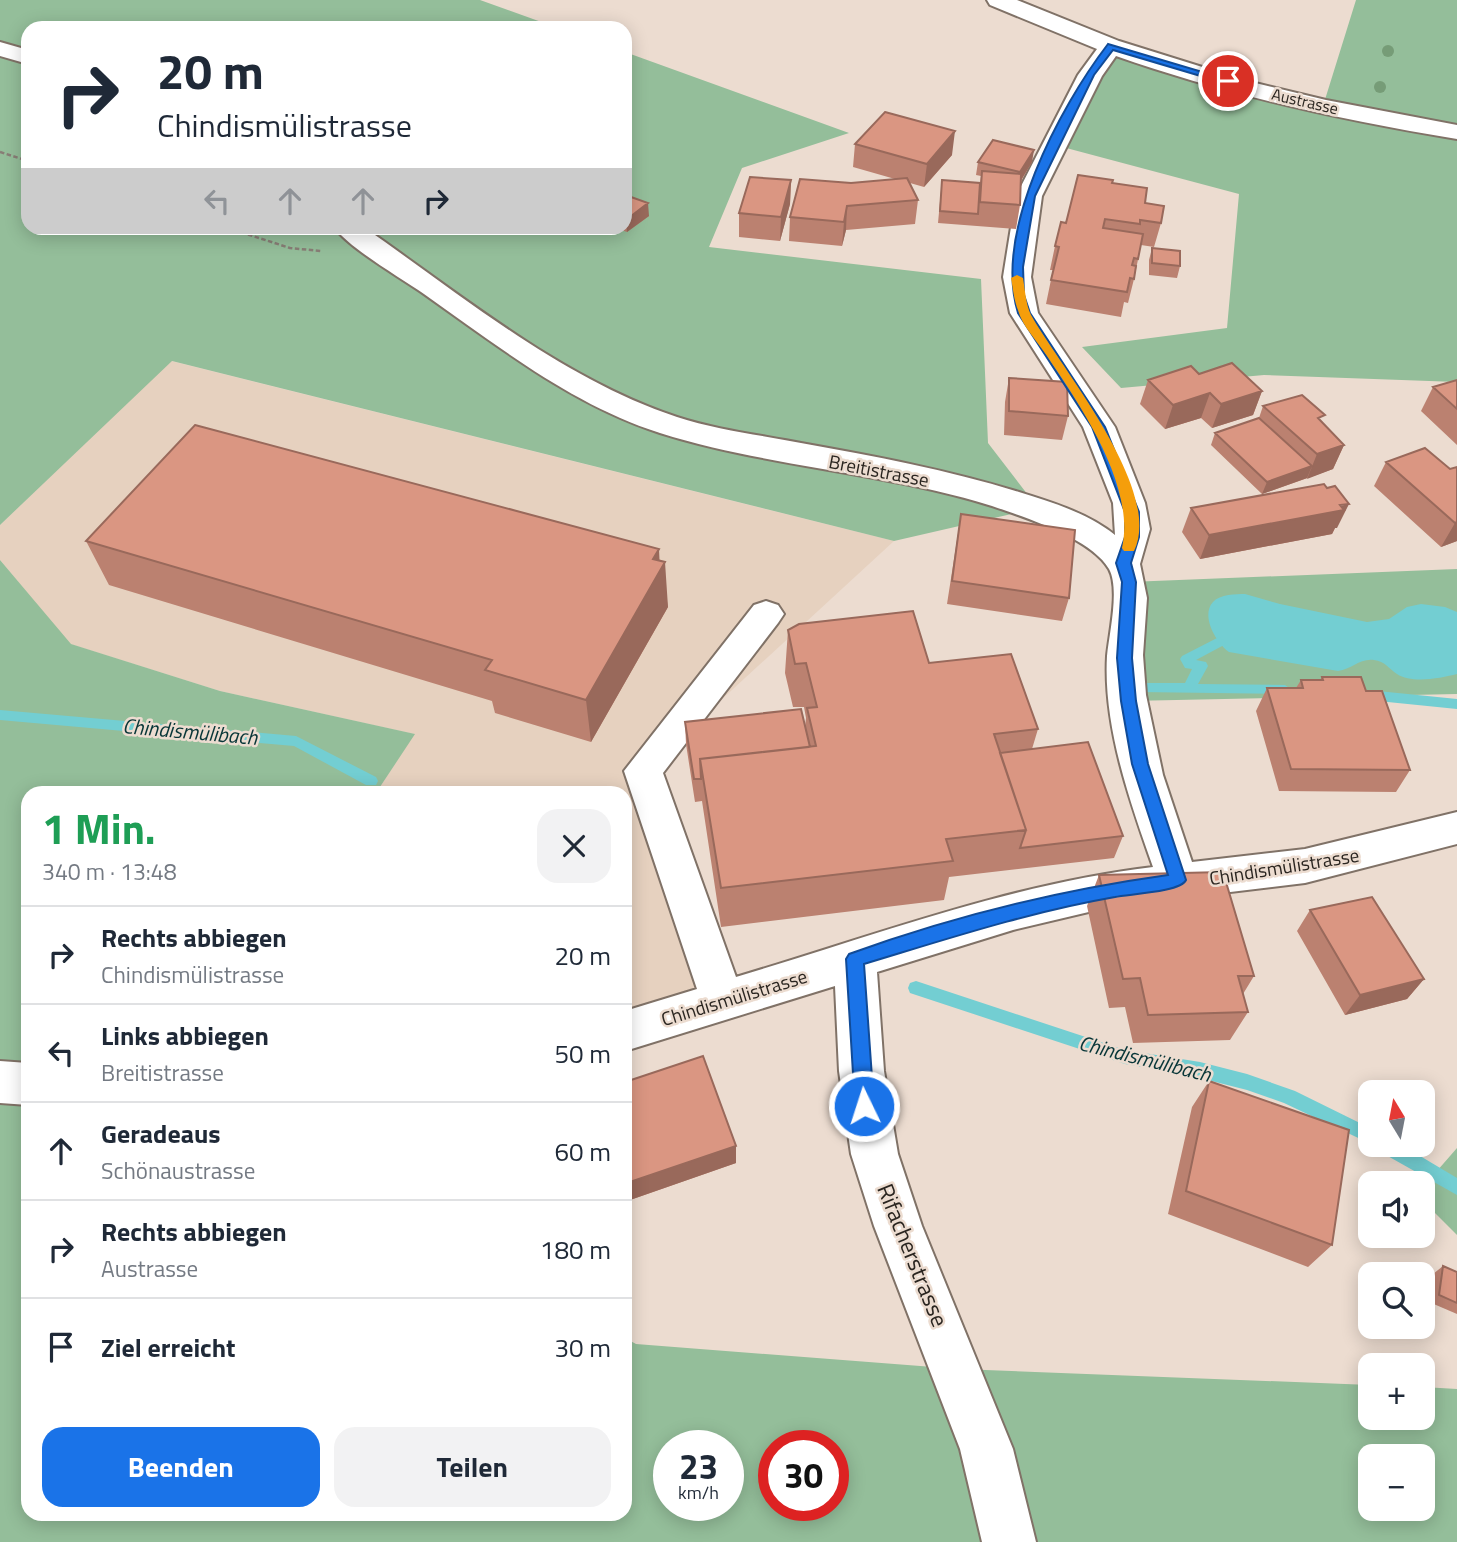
<!DOCTYPE html>
<html lang="de">
<head>
<meta charset="utf-8">
<style>
	:root { --surface:#fff; --page:#f2f2f3; --text:#1f2937; --muted:#747a83; --line:#e0e1e3; --accent:#1a73e8 }
	body { margin:0; font-family:"Titillium Web",sans-serif; background:var(--page); color:var(--text); height:100vh; display:flex; flex-direction:column; font-size:26px; white-space:nowrap }
	* { box-sizing:border-box; margin:0 }
	p { font-size:23px; color:var(--muted) }
	.icon { flex:none; width:38px; height:38px; fill:none; stroke:currentColor; stroke-width:2; stroke-linecap:round; stroke-linejoin:round }
	.map { position:relative; flex:1; overflow:hidden }
	.side { position:absolute; left:21px; top:786px; width:611px; height:735px; display:flex; flex-direction:column; background:var(--surface); border-radius:21px; box-shadow:0 4px 18px #0003 }
	.side>* { flex:none }
	.guide { position:absolute; left:21px; top:21px; width:611px; height:214px; border-radius:21px; box-shadow:0 4px 18px #0003; background:#fff; color:var(--text); overflow:hidden }
	.needle { width:46px; rotate:350deg }
	.tools { position:absolute; left:1358px; top:1080px; display:grid; gap:14px }
	.tools a { display:grid; place-items:center; width:77px; height:77px; border-radius:14px; background:var(--surface); box-shadow:0 4px 18px #0003; font-size:35px }
	.speed { position:absolute; left:653px; top:1430px; display:flex; gap:14px; font-size:35px; font-weight:700; text-align:center }
	.speed>* { display:grid; place-content:center; width:91px; height:91px; border-radius:50%; background:var(--surface); box-shadow:0 4px 18px #0003; line-height:1 }
	.speed small { font-size:18px; font-weight:400 }
	.speed .limit { border:10px solid #d22; background:#fff; color:#111 }
	.pin { position:absolute; display:grid; place-items:center; width:60px; height:60px; color:#fff; margin:-30px; border:4px solid #fff; border-radius:50%; box-shadow:0 2px 7px #0007 }
	.me { position:absolute; width:77px; margin:-38px; rotate:356deg; stroke-linejoin:round; filter:drop-shadow(0 0 5px #0008) }
	.turn { display:flex; align-items:center; gap:24px; height:147px; padding:0 21px; font-size:32px }
	.turn .icon { width:91px; height:91px; stroke-width:2.5 }
	.turn b { display:block; font-size:49px; line-height:60px }
	.lanes { display:flex; align-items:center; height:66px; padding:0 21px; background:#0003; justify-content:center; gap:35px; direction:ltr }
	.lanes .off { opacity:.35 }
	.round { display:grid; place-items:center; flex:none; width:74px; height:74px; border-radius:21px; background:var(--page) }
	.head { display:flex; align-items:center; justify-content:space-between; height:119px; padding:0 21px }
	h1 { font-size:42px; font-weight:700; line-height:52px; color:#1e9e55 }
	.primary-button { display:flex; gap:14px; margin-top:auto; padding:14px 21px }
	.primary-button a { flex:1; height:80px; border-radius:21px; background:var(--accent); color:#fff; font-size:28px; font-weight:700; line-height:80px; text-align:center }
	.primary-button a+a { background:var(--page); color:var(--text) }
	ul { padding:0; list-style:none }
	li { display:flex; align-items:center; gap:21px; height:98px; padding:0 21px; border-top:2px solid var(--line) }
	li div { flex:1 }
	li b { display:block; font-size:26px }
	li em { font-style:normal }
	.map>svg:first-child { display:block }
	.built { fill:#e6d1bf }
	.green { fill:#94be9a; fill-rule:evenodd }
	.water { fill:#73ced2 }
	.lines { fill:none; stroke-linecap:round; stroke-linejoin:round }
	.stream { fill:#73ced2; fill-rule:evenodd }
	.minor-casing { stroke:#807267; stroke-width:4 }
	.path { stroke:#887e76; stroke-width:2.5; stroke-dasharray:4.5 2.5; stroke-linecap:butt }
	.minor { fill:#fff; fill-rule:evenodd }
	.tree { fill:#769c77 }
	.wall { fill:#bb8170 }
	.shaded-wall { fill:#99695b }
	.building { fill:#da9682; stroke:#99695b; stroke-width:2 }
	.route { fill:#1a73e8; stroke:#114b97; stroke-width:2 }
	.slow { fill:#f59e0b }
	.labels { text-anchor:middle; dominant-baseline:central; stroke-width:5; stroke-linejoin:round; paint-order:stroke }
	.far-street-label { font-size:16px; fill:#2a2520; stroke:#ecdcd0 }
	.street-label { font-size:19px; fill:#2a2520; stroke:#ecdcd0 }
	.water-label { font-size:21px; font-style:italic; fill:#083638; stroke:#ecdcd0 }
	.near-street-label { font-size:23px; fill:#2a2520; stroke:#ecdcd0 }
</style>
</head>
<body>
<div class="map">
<svg width="1457" height="1542" viewBox="0 0 1457 1542">
	<rect width="100%" height="100%" fill="#ecdcd0"/>
	<path class="built" d="M171 361 894 541 644 771 723 1001 625 1031V793H376L414 734 220 691 70 644 0 560V525Z"/>
	<path class="green" d="M0 0H480L558 28H28V228H625V52L849 133 742 168 709 247 981 279 988 443 1038 508 894 541 172 361 0 525Z
		M1356 0H1457V382L1264 375 1121 388 1082 347 1227 328 1239 194 1055 145 1111 46 1323 106Z
		M0 560 71 644 220 691 415 734 376 793H28V1514H625V1338L636 1344 959 1369 1370 1385V1418H1423V1387L1457 1389V1542H0ZM668 1446H728V1505H668ZM774 1446H833V1505H774ZM1370 1456H1423V1508H1370Z
		M1457 569V694L1129 701V582Z
		M1457 1148V1235L1423 1201V1187Z"/>
	<path class="water" d="M1245 594 1280 604 1367 622 1389 619 1407 607 1421 604 1445 607 1457 612V674C1441 678 1412 684 1397 674 1389 669 1385 661 1374 660 1360 658 1352 669 1338 671L1229 652C1217 644 1200 616 1213 602 1220 594 1236 594 1245 594Z"/>
	<g class="lines">
		<path class="stream" d="M1219 637 1226 642 1224 645 1196 660 1206 662 1208 666 1198 684 1285 685 1292 690 1290 694 1139 692 1137 688 1139 684 1144 683H1185L1192 669 1185 668 1180 659 1182 656Z
			M1368 690 1457 699V709L1368 700 1361 695Z
			M0 710 296 736 376 777 378 781 376 785H366L294 746 0 720Z
			M916 981 1125 1050 1200 1062 1247 1074 1295 1091 1370 1128 1371 1144 1284 1103 1247 1090 1200 1078 1125 1064 916 995 910 993 908 988 910 983Z
			M1375 1144H1400L1457 1178V1195L1377 1150Z"/>
		<g class="minor-casing">
			<path id="minor" d="M987 0H1017L1119 41 1247 81 1326 100 1457 125V139C1341 120 1227 95 1116 56L1102 76 1042 196 1031 277 1038 313 1115 427 1145 503 1150 529 1140 564 1147 598 1143 655 1146 695 1163 775 1192 862 1305 849 1457 812V844L1305 883 1114 906 1013 930 877 972 884 1071 898 1154 922 1226 1013 1449 1036 1542H982L960 1449 874 1226 851 1154 839 1071 835 986 625 1051V1011L697 989 624 771 754 605 766 601 778 605 784 614 778 623 663 773 736 977C873 936 1010 884 1153 867 1130 802 1103 726 1107 656 1109 634 1120 589 1109 569 1091 538 1024 517 992 506 884 472 768 467 660 433 572 405 498 346 424 294 401 278 349 248 335 228H365C463 296 562 379 677 417 717 430 760 435 801 443 874 456 948 470 1019 492 1051 502 1088 513 1115 535L1113 503 1083 427 1010 313 1003 277 1016 196 1078 75 1097 49 990 5Z
				M0 42 28 50V64L0 56Z
				M0 1061 28 1063V1105L0 1103Z"/>
		</g>
		<path class="path" d="M0 152 28 161
			M228 228 290 248 321 251"/>
		<use href="#minor" class="minor"/>
	</g>
	<g class="tree">
		<circle cx="1388" cy="51" r="6"/>
		<circle cx="1380" cy="87" r="6"/>
	</g>
	<path class="wall" d="M855 144 952 155 924 187 910 183 918 200 915 224 846 230 842 246 789 241 790 217 895 179 853 167Z
		M978 162H1032L1021 181 1020 205 1016 229 938 223 942 180 980 183 981 176 976 175Z
		M791 180 790 204 780 241 739 237V213Z
		M1112 183 1145 203 1161 223 1154 247 1141 245 1134 279 1128 303 1124 302 1121 317 1046 304 1053 270H1050L1055 246 1066 223Z
		M625 202 649 216 627 232 616 228H625Z
		M1152 248 1180 266 1177 278 1149 275V260Z
		M1199 374 1262 391 1253 415 1212 428 1201 418 1165 429 1140 404 1148 380Z
		M1009 378 1068 416 1062 440 1004 435 1005 402Z
		M1457 380V445L1421 411 1433 387Z
		M1263 406 1322 422 1344 445 1333 469 1262 494 1211 445 1215 433 1259 418Z
		M1386 462 1450 469 1457 541 1441 547 1374 486Z
		M1191 508 1337 528H1335L1332 534 1200 559 1182 532Z
		M961 514 1069 598 1062 621 947 604Z
		M86 541 660 561 668 607 591 742 495 713 492 701 109 585Z
		M788 630 929 663 1038 729 1032 749 1123 836 1114 858 949 877 944 900 721 927 702 801 695 802 686 744 685 722 805 727 806 718 804 707H793L785 673Z
		M1322 677 1410 770 1396 792 1279 791 1256 711 1267 688H1296L1301 680H1320Z
		M1099 875 1254 976 1243 994 1248 1012 1230 1040 1133 1043 1125 1007 1109 1008 1087 906Z
		M1310 910 1424 979 1407 999 1345 1015 1297 931Z
		M1209 1081 1332 1245 1308 1267 1168 1214 1192 1107Z
		M625 1082 736 1146V1163L630 1200 625 1183Z
		M1443 1266 1457 1272V1314L1429 1302 1433 1274Z"/>
	<path class="shaded-wall" d="M955 131 952 155 924 187 927 164Z
		M1034 150 1032 162 1018 185 1020 172Z
		M791 180 790 204 780 241 781 217Z
		M648 203 649 216 627 232 626 220Z
		M847 206 846 230 842 246 844 222Z
		M1262 391 1253 415 1212 428 1221 404Z
		M1210 393 1201 418 1165 429 1173 405Z
		M1344 445 1333 469 1307 479 1317 454Z
		M1312 466 1307 478 1262 494 1267 482Z
		M1349 504 1337 528H1335L1332 534 1200 559 1209 535Z
		M1457 522V541L1441 547 1455 523Z
		M659 549 660 571 665 562 668 607 591 742 586 700 653 559Z
		M1424 979 1407 999 1345 1015 1360 995Z
		M736 1146V1163L630 1200 627 1183Z"/>
	<path class="building" d="M885 112 955 131 927 164 855 144Z
		M993 140 1034 150 1020 172 978 162Z
		M982 171 1021 174 1020 205 980 202Z
		M1078 175 1113 180 1112 183 1147 188 1145 203 1164 206 1161 223 1140 220V224L1105 219 1103 228 1143 234 1138 259 1134 258 1132 265 1136 266 1134 279 1130 278 1127 292 1051 280 1059 247 1055 246 1061 222 1066 223Z
		M750 177 791 180 781 217 739 213Z
		M907 178 918 200 847 206 844 222 790 217 800 179 851 183Z
		M942 180 980 183 978 214 940 211Z
		M631 197 648 203 626 220 625 219V202Z
		M1152 248 1180 251V266L1152 263Z
		M1232 363 1262 391 1221 404 1210 393 1173 405 1148 380 1191 366 1199 374Z
		M1009 378 1067 382 1068 416 1009 411Z
		M1457 380V409L1433 387Z
		M1302 395 1325 415 1318 418 1344 445 1317 454 1263 406Z
		M1259 418 1312 466 1267 482 1215 433Z
		M195 425 659 549 653 559 665 562 586 700 485 670 492 660 86 541Z
		M1425 448 1450 469 1457 467V522L1455 523 1386 462Z
		M1324 484 1327 488 1335 486 1349 504 1340 505 1344 510 1209 535 1191 508Z
		M961 514 1075 530 1069 598 952 581Z
		M913 611 929 663 1011 654 1038 729 994 734 1026 830 946 839 953 861 721 888 700 759 816 746 807 708 817 707 806 663 795 664 788 630 799 624Z
		M1322 677H1361L1366 691H1382L1410 770 1291 769 1267 688H1303L1301 680H1323Z
		M801 709 810 747 700 759 701 779H694L685 722Z
		M1088 742 1123 836 1020 848 1026 830 1000 753Z
		M1223 872 1254 976H1238L1248 1012 1148 1015 1140 978 1123 979 1099 875Z
		M1372 897 1424 979 1360 995 1310 910Z
		M703 1056 736 1146 627 1183 625 1176V1082Z
		M1209 1081 1349 1130 1332 1245 1186 1191Z
		M1443 1266 1457 1272V1303L1439 1295Z"/>
	<path class="route" d="M1108 44 1233 81 1224 83 1113 50 1094 75 1035 196 1023 267 1024 295 1030 313 1105 427 1139 512V537L1131 563 1136 582 1132 658 1136 701 1148 764 1186 880C1181 892 1129 894 1115 897 1029 912 947 939 864 964L874 1106 871 1112 864 1115 858 1112 855 1106 846 959 849 954C951 917 1060 890 1168 875L1132 764 1121 701 1117 658 1122 582 1116 563 1125 537V512L1092 427 1018 313C993 232 1059 108 1108 44Z"/>
	<path class="slow" d="M1017 275 1023 278C1025 290 1026 305 1031 315 1060 367 1164 490 1134 551H1124L1122 548C1136 486 1080 405 1047 356 1038 342 1022 326 1018 310 1014 300 1013 289 1011 278Z"/>
	<g class="labels">
		<g class="far-street-label">
			<text transform="translate(1305 101) rotate(13)">Austrasse</text>
		</g>
		<g class="street-label">
			<text transform="translate(879 470) rotate(11)">Breitistrasse</text>
			<text transform="translate(1284 866) rotate(-9)">Chindismülistrasse</text>
			<text transform="translate(734 997) rotate(-17)">Chindismülistrasse</text>
		</g>
		<g class="water-label">
			<text transform="translate(190 731) rotate(5)">Chindismülibach</text>
			<text transform="translate(1145 1058) rotate(14)">Chindismülibach</text>
		</g>
		<g class="near-street-label">
			<text transform="translate(913 1255) rotate(68)">Rifacherstrasse</text>
		</g>
	</g>
</svg>
<div class="tools">
<a><svg class="needle" viewBox="-14 -14 28 28"><path d="M0-13l5 13h-10z" fill="#e53935"/><path d="M0 13l5-13h-10z" fill="#747a83"/></svg></a>
<a><svg class="icon" aria-label="sound" viewBox="0 0 24 24"><path d="M4 9h4l5-4v14l-5-4H4zM17 9q2 3 0 6"/></svg></a>
<a><svg class="icon" aria-label="search" viewBox="0 0 24 24"><circle cx="10" cy="10" r="6"/><path d="M15 15l6 6"/></svg></a>
<a>+</a>
<a>−</a>
</div>
<div class="speed"><div>23<small>km/h</small></div><div class="limit">30</div></div>
<div class="pin" style="left:1228px;top:81px;background:#d93025"><svg class="icon" aria-label="arrive" viewBox="0 0 24 24"><path d="M6 21V4h12l-3 4 3 4H6"/></svg></div>
<svg class="me" style="left:864px;top:1106px" viewBox="-20 -20 40 40"><circle r="17" fill="#1a73e8" stroke="#fff" stroke-width="3"/><path d="M0-11L8 9 0 5-8 9z" fill="#fff"/></svg>
<div class="guide">
<div class="turn"><svg class="icon" aria-label="right" viewBox="0 0 24 24"><path d="M7 20v-9h11M14 6l5 5-5 5"/></svg><div><b>20 m</b>Chindismülistrasse</div></div>
<div class="lanes"><svg class="icon off" aria-label="left" viewBox="0 0 24 24"><path d="M17 20v-9H6M10 6l-5 5 5 5"/></svg><svg class="icon off" aria-label="ahead" viewBox="0 0 24 24"><path d="M12 20V5M6 11l6-6 6 6"/></svg><svg class="icon off" aria-label="ahead" viewBox="0 0 24 24"><path d="M12 20V5M6 11l6-6 6 6"/></svg><svg class="icon" aria-label="right" viewBox="0 0 24 24"><path d="M7 20v-9h11M14 6l5 5-5 5"/></svg></div>
</div>
<section class="side">
<div class="head"><div><h1>1 Min.</h1><p>340 m · 13:48</p></div><a class="round"><svg class="icon" aria-label="close" viewBox="0 0 24 24"><path d="M6 6l12 12M18 6L6 18"/></svg></a></div>
<ul>
<li><svg class="icon" aria-label="right" viewBox="0 0 24 24"><path d="M7 20v-9h11M14 6l5 5-5 5"/></svg><div><b>Rechts abbiegen</b><p>Chindismülistrasse</p></div><em>20 m</em></li>
<li><svg class="icon" aria-label="left" viewBox="0 0 24 24"><path d="M17 20v-9H6M10 6l-5 5 5 5"/></svg><div><b>Links abbiegen</b><p>Breitistrasse</p></div><em>50 m</em></li>
<li><svg class="icon" aria-label="ahead" viewBox="0 0 24 24"><path d="M12 20V5M6 11l6-6 6 6"/></svg><div><b>Geradeaus</b><p>Schönaustrasse</p></div><em>60 m</em></li>
<li><svg class="icon" aria-label="right" viewBox="0 0 24 24"><path d="M7 20v-9h11M14 6l5 5-5 5"/></svg><div><b>Rechts abbiegen</b><p>Austrasse</p></div><em>180 m</em></li>
<li><svg class="icon" aria-label="arrive" viewBox="0 0 24 24"><path d="M6 21V4h12l-3 4 3 4H6"/></svg><div><b>Ziel erreicht</b></div><em>30 m</em></li>
</ul>
<div class="primary-button"><a>Beenden</a><a>Teilen</a></div>
</section>
</div>
</body>
</html>
